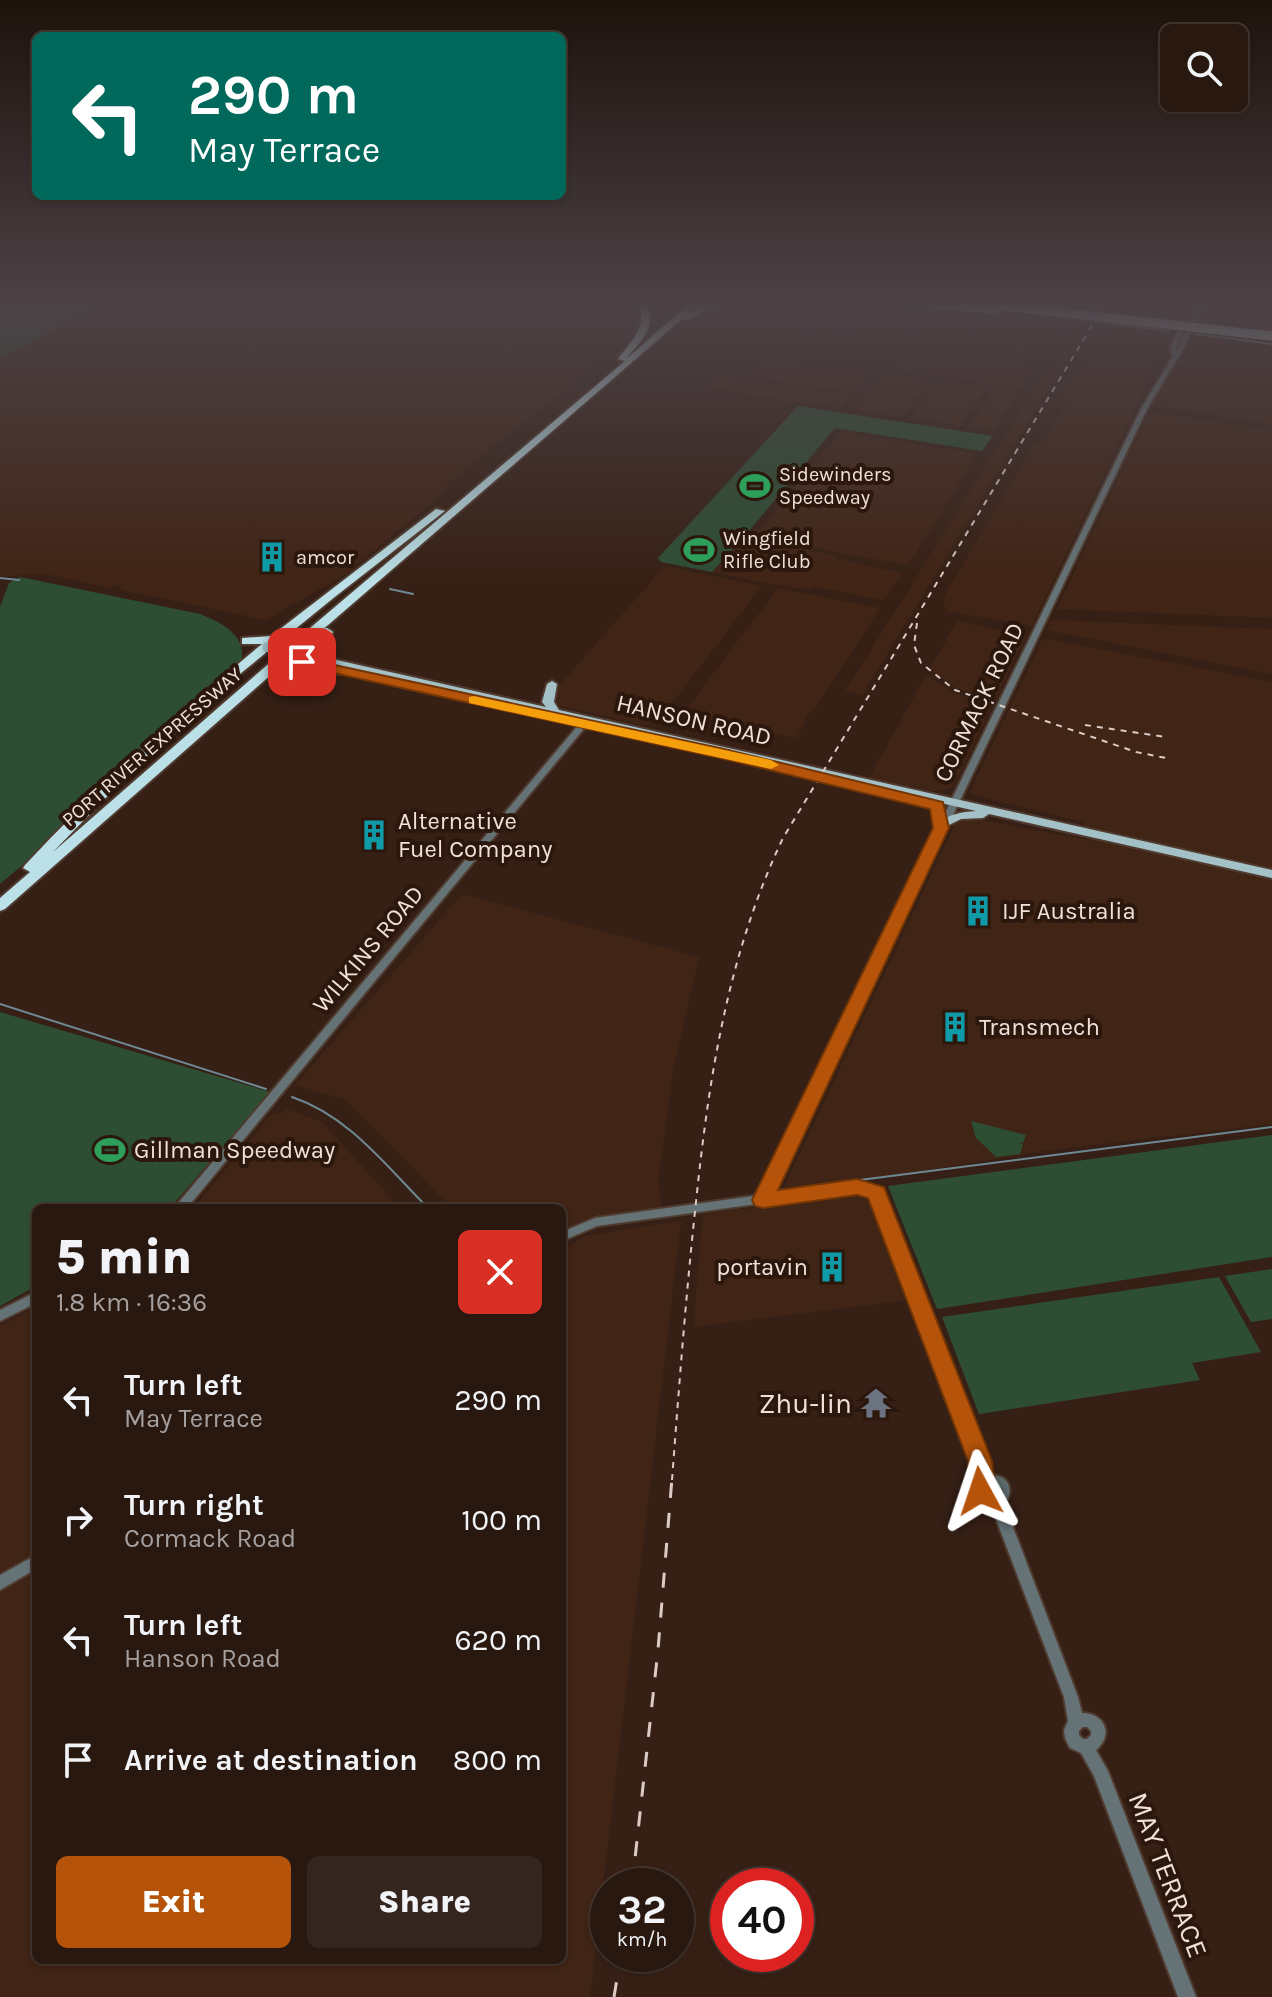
<!DOCTYPE html>
<html lang="en">
<head>
<meta charset="utf-8">
<style>
	:root { --surface:#281810; --page:#34251e; --text:#f1f3f6; --muted:#a5a09f; --line:#443730; --accent:#b45309 }
	body { margin:0; font-family:Karla,sans-serif; background:var(--page); color:var(--text); height:100vh; display:flex; flex-direction:column; font-size:30px; white-space:nowrap }
	* { box-sizing:border-box; margin:0 }
	p { font-size:26px; color:var(--muted) }
	.icon { flex:none; width:44px; height:44px; fill:none; stroke:currentColor; stroke-width:2; stroke-linecap:round; stroke-linejoin:round }
	.map { position:relative; flex:1; overflow:hidden }
	.sheet { position:absolute; left:32px; top:1204px; width:534px; height:760px; display:flex; flex-direction:column; background:var(--surface); border-radius:12px; box-shadow:0 2px 6px #0004,0 0 0 2px var(--line) }
	.sheet>* { flex:none }
	.guide { position:absolute; left:32px; top:32px; width:534px; height:168px; border-radius:12px; box-shadow:0 2px 6px #0004,0 0 0 2px var(--line); background:#00695c; color:#fff; overflow:hidden }
	.tools { position:absolute; left:1160px; top:24px; display:grid; gap:16px }
	.tools a { display:grid; place-items:center; width:88px; height:88px; border-radius:12px; background:var(--surface); box-shadow:0 2px 6px #0004,0 0 0 2px var(--line); font-size:40px }
	.speed { position:absolute; left:590px; top:1868px; display:flex; gap:16px; font-size:40px; font-weight:700; text-align:center }
	.speed>* { display:grid; place-content:center; width:104px; height:104px; border-radius:50%; background:var(--surface); box-shadow:0 2px 6px #0004,0 0 0 2px var(--line); line-height:1 }
	.speed small { font-size:20px; font-weight:400 }
	.speed .limit { border:12px solid #d22; background:#fff; color:#111 }
	.pin { position:absolute; display:grid; place-items:center; width:68px; height:68px; color:#fff; margin:-34px; border-radius:16px; box-shadow:0 4px 12px #0006 }
	.me { position:absolute; width:88px; margin:-44px; rotate:355deg; stroke-linejoin:round; filter:drop-shadow(0 0 6px #0008) }
	.turn { display:flex; align-items:center; gap:28px; height:168px; padding:0 24px; font-size:36px }
	.turn .icon { width:104px; height:104px; stroke-width:2.5 }
	.turn b { display:block; font-size:56px; line-height:68px }
	.round { display:grid; place-items:center; flex:none; width:84px; height:84px; border-radius:12px; background:var(--page) }
	.summary { display:flex; align-items:center; justify-content:space-between; height:136px; padding:0 24px }
	h1 { font-size:48px; font-weight:800; line-height:60px }
	.action { display:flex; gap:16px; margin-top:auto; padding:16px 24px }
	.action a { flex:1; height:92px; border-radius:12px; background:var(--accent); color:#fff; font-size:32px; font-weight:800; line-height:92px; text-align:center }
	.action a+a { background:var(--page); color:var(--text) }
	ul { padding:0; list-style:none }
	li { display:flex; align-items:center; gap:24px; height:120px; padding:0 24px }
	li div { flex:1 }
	li b { display:block; font-size:30px }
	li em { font-style:normal }
	.map>svg:first-child { display:block }
	.built { fill:#402415 }
	.green { fill:#2e4e34 }
	.lines { fill:none; stroke-linecap:round; stroke-linejoin:round }
	.stream { stroke:#6e8894; stroke-width:2 }
	.minor-casing { stroke:#503b30; stroke-width:4 }
	.major-casing { stroke:#503b30; stroke-width:4 }
	.highway-casing { stroke:#503b30; stroke-width:4 }
	.minor { fill:#657376; fill-rule:evenodd }
	.major { fill:#a3c1c7; fill-rule:evenodd }
	.highway { fill:#bbe0e7; fill-rule:evenodd }
	.rail-far1 { stroke:#dccbc4; stroke-width:2; stroke-dasharray:6 6; stroke-linecap:butt }
	.rail { stroke:#dccbc4; stroke-width:3; stroke-dasharray:15 15; stroke-linecap:butt }
	.major-bridge-casing { stroke:#503b30; stroke-width:13; stroke-linecap:butt }
	.highway-bridge-casing { stroke:#503b30; stroke-width:11; stroke-linecap:butt }
	.major-bridge { stroke:#a3c1c7; stroke-width:10 }
	.highway-bridge { stroke:#bbe0e7; stroke-width:9 }
	.route { fill:#b45309; stroke:#753606; stroke-width:2 }
	.slow { fill:#f59e0b }
	.labels { text-anchor:middle; dominant-baseline:central; stroke-width:8; stroke-linejoin:round; paint-order:stroke }
	.far-poi-label { font-size:20px; fill:#f0e0d9; stroke:#2c170c; text-anchor:start }
	.far-street-label { font-size:20px; fill:#f0e0d9; stroke:#2c170c }
	.street-label { font-size:24px; fill:#f0e0d9; stroke:#2c170c }
	.poi-label { font-size:24px; fill:#f0e0d9; stroke:#2c170c; text-anchor:start }
	.near-poi-label { font-size:28px; fill:#f0e0d9; stroke:#2c170c; text-anchor:end }
	.near-street-label { font-size:28px; fill:#f0e0d9; stroke:#2c170c }
</style>
</head>
<body>
<div class="map">
<svg width="1272" height="1997" viewBox="0 0 1272 1997">
	<rect width="100%" height="100%" fill="#362015"/>
	<path class="built" d="M97 304H561L627 313 629 319 626 336 602 359 453 479 434 501 343 576 266 620 122 590 118 584 109 588 46 574 0 576V356L13 352Z
		M720 304H878L923 308 900 336 792 322 791 324 808 326 781 353 669 337 697 313Z
		M1123 304H1189L1179 321 1117 314Z
		M1207 304H1272V334L1204 325 1199 320Z
		M936 310 983 311 955 348 911 343Z
		M992 312 1036 316 1065 320 1040 360 964 349Z
		M1076 322 1089 323 862 695 845 691Z
		M1111 326 1174 334 1165 352 1161 351 1158 357 1162 360 1152 373 1032 626 946 611 943 598 1035 443 1044 444 1067 401 1060 399 1083 361H1089Z
		M815 327 899 339 888 351 805 340Z
		M1192 336 1272 346V425L1152 405 1178 360 1186 358 1184 352Z
		M801 342 887 354 875 367 791 355Z
		M905 345 1034 363 1036 365 1022 388 887 369Z
		M766 356 872 371 853 393 747 377Z
		M884 373 931 380 903 417 854 410Z
		M717 376H718L850 396 842 407H835L800 404 706 387Z
		M938 381 986 388 960 426 911 417Z
		M994 389 1019 392 994 431 968 427Z
		M1155 413 1272 430V618L1057 609 1148 414Z
		M840 432 978 454 908 565 753 537Z
		M749 539 837 556 836 559 903 573 886 599 881 600 815 587 812 590 774 585 712 572 740 542Z
		M669 567 762 586 666 711 659 709 648 726 556 705 554 702 557 688 663 568Z
		M778 588 880 608 821 700 807 716 798 736 796 738 683 714 748 627 753 626 751 624Z
		M1051 620 1272 629V674L1050 631 1047 629Z
		M957 621 1026 636 997 697 957 689 930 669Z
		M1047 639 1272 682V868L1084 826 1083 822 969 794 1042 640Z
		M926 675 957 694 991 707 954 786 945 790 934 791 869 778Z
		M970 818 1134 848 1272 879V1124L1044 1151 780 1195 956 822Z
		M462 894 699 957 673 1071 658 1182 662 1208 562 1228V1208H452L346 1100 295 1085Z
		M286 1109 322 1122 400 1208H193L273 1112 281 1114Z
		M863 1195 869 1198 908 1300 693 1327 703 1214Z
		M681 1221 590 1997H0V1326L36 1307V1960H562V1251L585 1236Z"/>
	<path class="green" d="M0 304H97L13 352 0 356Z
		M798 406 993 436 982 451 835 428 748 532 751 533 749 539 739 542 712 572 661 562 658 558Z
		M20 577 200 614C220 622 248 635 241 662L113 775 31 858 0 884V607L9 583Z
		M0 1012 270 1092 170 1208H36V1286L0 1306Z
		M971 1121 1026 1135 1023 1143H1018L1023 1144 1020 1154 996 1157 976 1138Z
		M1272 1135V1257L937 1309 888 1186Z
		M1272 1269V1319L1251 1322 1225 1276Z
		M1219 1277 1261 1352 1192 1363 1200 1380 979 1414 942 1317Z"/>
	<g class="lines">
		<path class="stream" d="M910 304 928 305
			M999 310 1017 312
			M1055 316 1066 318
			M1077 319 1093 322
			M1095 322 1169 331
			M1196 334 1272 344
			M0 578 19 580
			M390 589 413 594
			M0 1004 266 1089
			M292 1097C349 1116 386 1166 428 1208
			M805 1187 1272 1127"/>
		<g class="minor-casing">
			<path id="minor" d="M1199 304H1205L1183 349 1147 409 772 1194 852 1183 875 1186 885 1198 987 1461 989 1475C1001 1474 1012 1481 1009 1495 1009 1497 1007 1499 1007 1501 1007 1508 1010 1516 1011 1522L1078 1697 1082 1713C1105 1713 1114 1735 1096 1750L1108 1771 1196 1997H1178L1094 1776 1081 1753 1070 1748 1065 1738 1064 1730 1068 1721 1064 1697 997 1522 995 1508C973 1506 976 1498 976 1481 976 1475 974 1467 973 1461L874 1200 868 1193 852 1191 597 1226 562 1241V1232L595 1218 760 1195 1141 409 1173 356 1170 348 1182 323 1185 321 1188 323 1176 348V351ZM991 1486 996 1489V1493L993 1496H991L988 1493V1488ZM1083 1727H1087L1091 1731V1735L1087 1739H1083L1079 1735V1731Z
				M585 717H591L592 719 187 1208H174Z
				M36 1292V1303L0 1321V1310Z
				M36 1555V1569L0 1590V1575Z"/>
		</g>
		<g class="major-casing">
			<path id="major" d="M301 652 546 707 542 702 547 684 552 681 557 684 554 702 559 710 1272 870V878L989 814 983 818 961 819 943 828 937 824C948 814 961 812 976 811L297 657 296 655Z"/>
		</g>
		<g class="highway-casing">
			<path id="highway" d="M638 304H646C658 327 639 343 625 360L689 304H697L687 314 708 304H717L688 320 682 319 298 651 5 909 0 911V898L30 872 23 868 25 865C99 786 178 713 262 644H242V638L271 636 436 509 445 511 336 596 230 682 129 774 53 852 290 645 625 361 618 359C631 341 649 327 638 304Z
				M327 628 333 632 322 651 327 659 321 663 317 662 310 651 323 629Z
				M287 664 341 666 347 670 341 674 283 671V665Z"/>
		</g>
		<use href="#minor" class="minor"/>
		<use href="#major" class="major"/>
		<use href="#highway" class="highway"/>
		<path class="rail-far1" d="M917 623 914 645 921 663 955 690 1136 752 1171 759
			M1085 725 1166 737
			M672 1480C679 1387 686 1294 696 1202 709 1076 728 954 783 838L1105 304"/>
		<path class="rail" d="M632 1886 658 1650 672 1478
			M614 1997 621 1954"/>
		<g class="major-bridge-casing">
			<path id="major-bridge" d="M267 647 301 655"/>
		</g>
		<g class="highway-bridge-casing">
			<path id="highway-bridge" d="M934 304 995 309
				M985 304 1272 336"/>
		</g>
		<use href="#major-bridge" class="major-bridge"/>
		<use href="#highway-bridge" class="highway-bridge"/>
	</g>
	<linearGradient id="sky" x2="0" y2="1"><stop stop-color="#1e120c"/><stop offset="0.52" stop-color="#4c4246"/><stop offset="1" stop-color="#4c4246" stop-opacity="0"/></linearGradient>
	<rect width="1272" height="583" fill="url(#sky)"/>
	<path class="route" d="M302 658 724 749 943 802 949 828 778 1190 857 1179 884 1187 992 1461 995 1483 989 1499 980 1502 972 1499 968 1491 971 1483 968 1461 868 1198 857 1195 763 1208 755 1206 752 1200 933 828 930 809 724 759 297 665V659Z"/>
	<path class="slow" d="M474 696 771 760 779 765 771 769 469 703V697Z"/>
	<defs>
		<g id="stadium-bare" transform="scale(2.4)"><path d="M0-5a6.5 5 0 1 0 0 10a6.5 5 0 1 0 0-10ZM-3.5-1.8h7v3.6h-7Z" fill="#2e9e5b" stroke="#2c170c" stroke-width="2.5" paint-order="stroke"/></g>
		<g id="building-bare" transform="scale(2.4)"><path d="M-4-6H4V6H1V3H-1V6H-4ZM-2.5-4.3h1.7v1.8h-1.7ZM.8-4.3h1.7v1.8H.8ZM-2.5-1h1.7V.8h-1.7ZM.8-1h1.7V.8H.8Z" fill="#0f9aa8" stroke="#2c170c" stroke-width="2.5" paint-order="stroke"/></g>
		<g id="temple-bare" transform="scale(2.4)"><path d="M0-6L5-2H3V0L6.5 2.5H4V6H1.5V3h-3V6H-4V2.5H-6.5L-3 0V-2H-5Z" fill="#6b7280" stroke="#2c170c" stroke-width="2.5" paint-order="stroke"/></g>
	</defs>
	<g fill-rule="evenodd">
		<use href="#stadium-bare" x="755" y="486"/>
		<use href="#stadium-bare" x="699" y="550"/>
		<use href="#building-bare" x="272" y="557"/>
		<use href="#building-bare" x="374" y="835"/>
		<use href="#building-bare" x="978" y="911"/>
		<use href="#building-bare" x="955" y="1027"/>
		<use href="#stadium-bare" x="110" y="1150"/>
		<use href="#building-bare" x="832" y="1267"/>
		<use href="#temple-bare" x="876" y="1403"/>
	</g>
	<g class="labels">
		<g class="far-poi-label">
			<text x="779" y="474">Sidewinders<tspan x="779" dy="23">Speedway</tspan></text>
			<text x="723" y="538">Wingfield<tspan x="723" dy="23">Rifle Club</tspan></text>
			<text x="296" y="557">amcor</text>
		</g>
		<g class="far-street-label">
			<text transform="translate(152 747) rotate(-41)">PORT RIVER EXPRESSWAY</text>
		</g>
		<g class="street-label">
			<text transform="translate(979 702) rotate(-64)">CORMACK ROAD</text>
			<text transform="translate(694 720) rotate(13)">HANSON ROAD</text>
			<text transform="translate(368 949) rotate(-50)">WILKINS ROAD</text>
		</g>
		<g class="poi-label">
			<text x="398" y="821">Alternative<tspan x="398" dy="28">Fuel Company</tspan></text>
			<text x="1002" y="911">IJF Australia</text>
			<text x="979" y="1027">Transmech</text>
			<text x="134" y="1150">Gillman Speedway</text>
			<text x="808" y="1267" text-anchor="end">portavin</text>
		</g>
		<g class="near-poi-label">
			<text x="852" y="1403">Zhu-lin</text>
		</g>
		<g class="near-street-label">
			<text transform="translate(1168 1875) rotate(69)">MAY TERRACE</text>
		</g>
	</g>
</svg>
<div class="tools">
<a><svg class="icon" aria-label="search" viewBox="0 0 24 24"><circle cx="10" cy="10" r="6"/><path d="M15 15l6 6"/></svg></a>
</div>
<div class="speed"><div>32<small>km/h</small></div><div class="limit">40</div></div>
<div class="pin" style="left:302px;top:662px;background:#d93025"><svg class="icon" aria-label="arrive" viewBox="0 0 24 24"><path d="M6 21V4h12l-3 4 3 4H6"/></svg></div>
<svg class="me" style="left:980px;top:1491px" viewBox="-20 -20 40 40"><path d="M0-17L14 15 0 8-14 15z" fill="#b45309" stroke="#fff" stroke-width="4"/></svg>
<div class="guide">
<div class="turn"><svg class="icon" aria-label="left" viewBox="0 0 24 24"><path d="M17 20v-9H6M10 6l-5 5 5 5"/></svg><div><b>290 m</b>May Terrace</div></div>
</div>
<section class="sheet">
<div class="summary"><div><h1>5 min</h1><p>1.8 km · 16:36</p></div><a class="round" style="background:#d93025;color:#fff"><svg class="icon" aria-label="close" viewBox="0 0 24 24"><path d="M6 6l12 12M18 6L6 18"/></svg></a></div>
<ul>
<li><svg class="icon" aria-label="left" viewBox="0 0 24 24"><path d="M17 20v-9H6M10 6l-5 5 5 5"/></svg><div><b>Turn left</b><p>May Terrace</p></div><em>290 m</em></li>
<li><svg class="icon" aria-label="right" viewBox="0 0 24 24"><path d="M7 20v-9h11M14 6l5 5-5 5"/></svg><div><b>Turn right</b><p>Cormack Road</p></div><em>100 m</em></li>
<li><svg class="icon" aria-label="left" viewBox="0 0 24 24"><path d="M17 20v-9H6M10 6l-5 5 5 5"/></svg><div><b>Turn left</b><p>Hanson Road</p></div><em>620 m</em></li>
<li><svg class="icon" aria-label="arrive" viewBox="0 0 24 24"><path d="M6 21V4h12l-3 4 3 4H6"/></svg><div><b>Arrive at destination</b></div><em>800 m</em></li>
</ul>
<div class="action"><a>Exit</a><a>Share</a></div>
</section>
</div>
</body>
</html>
